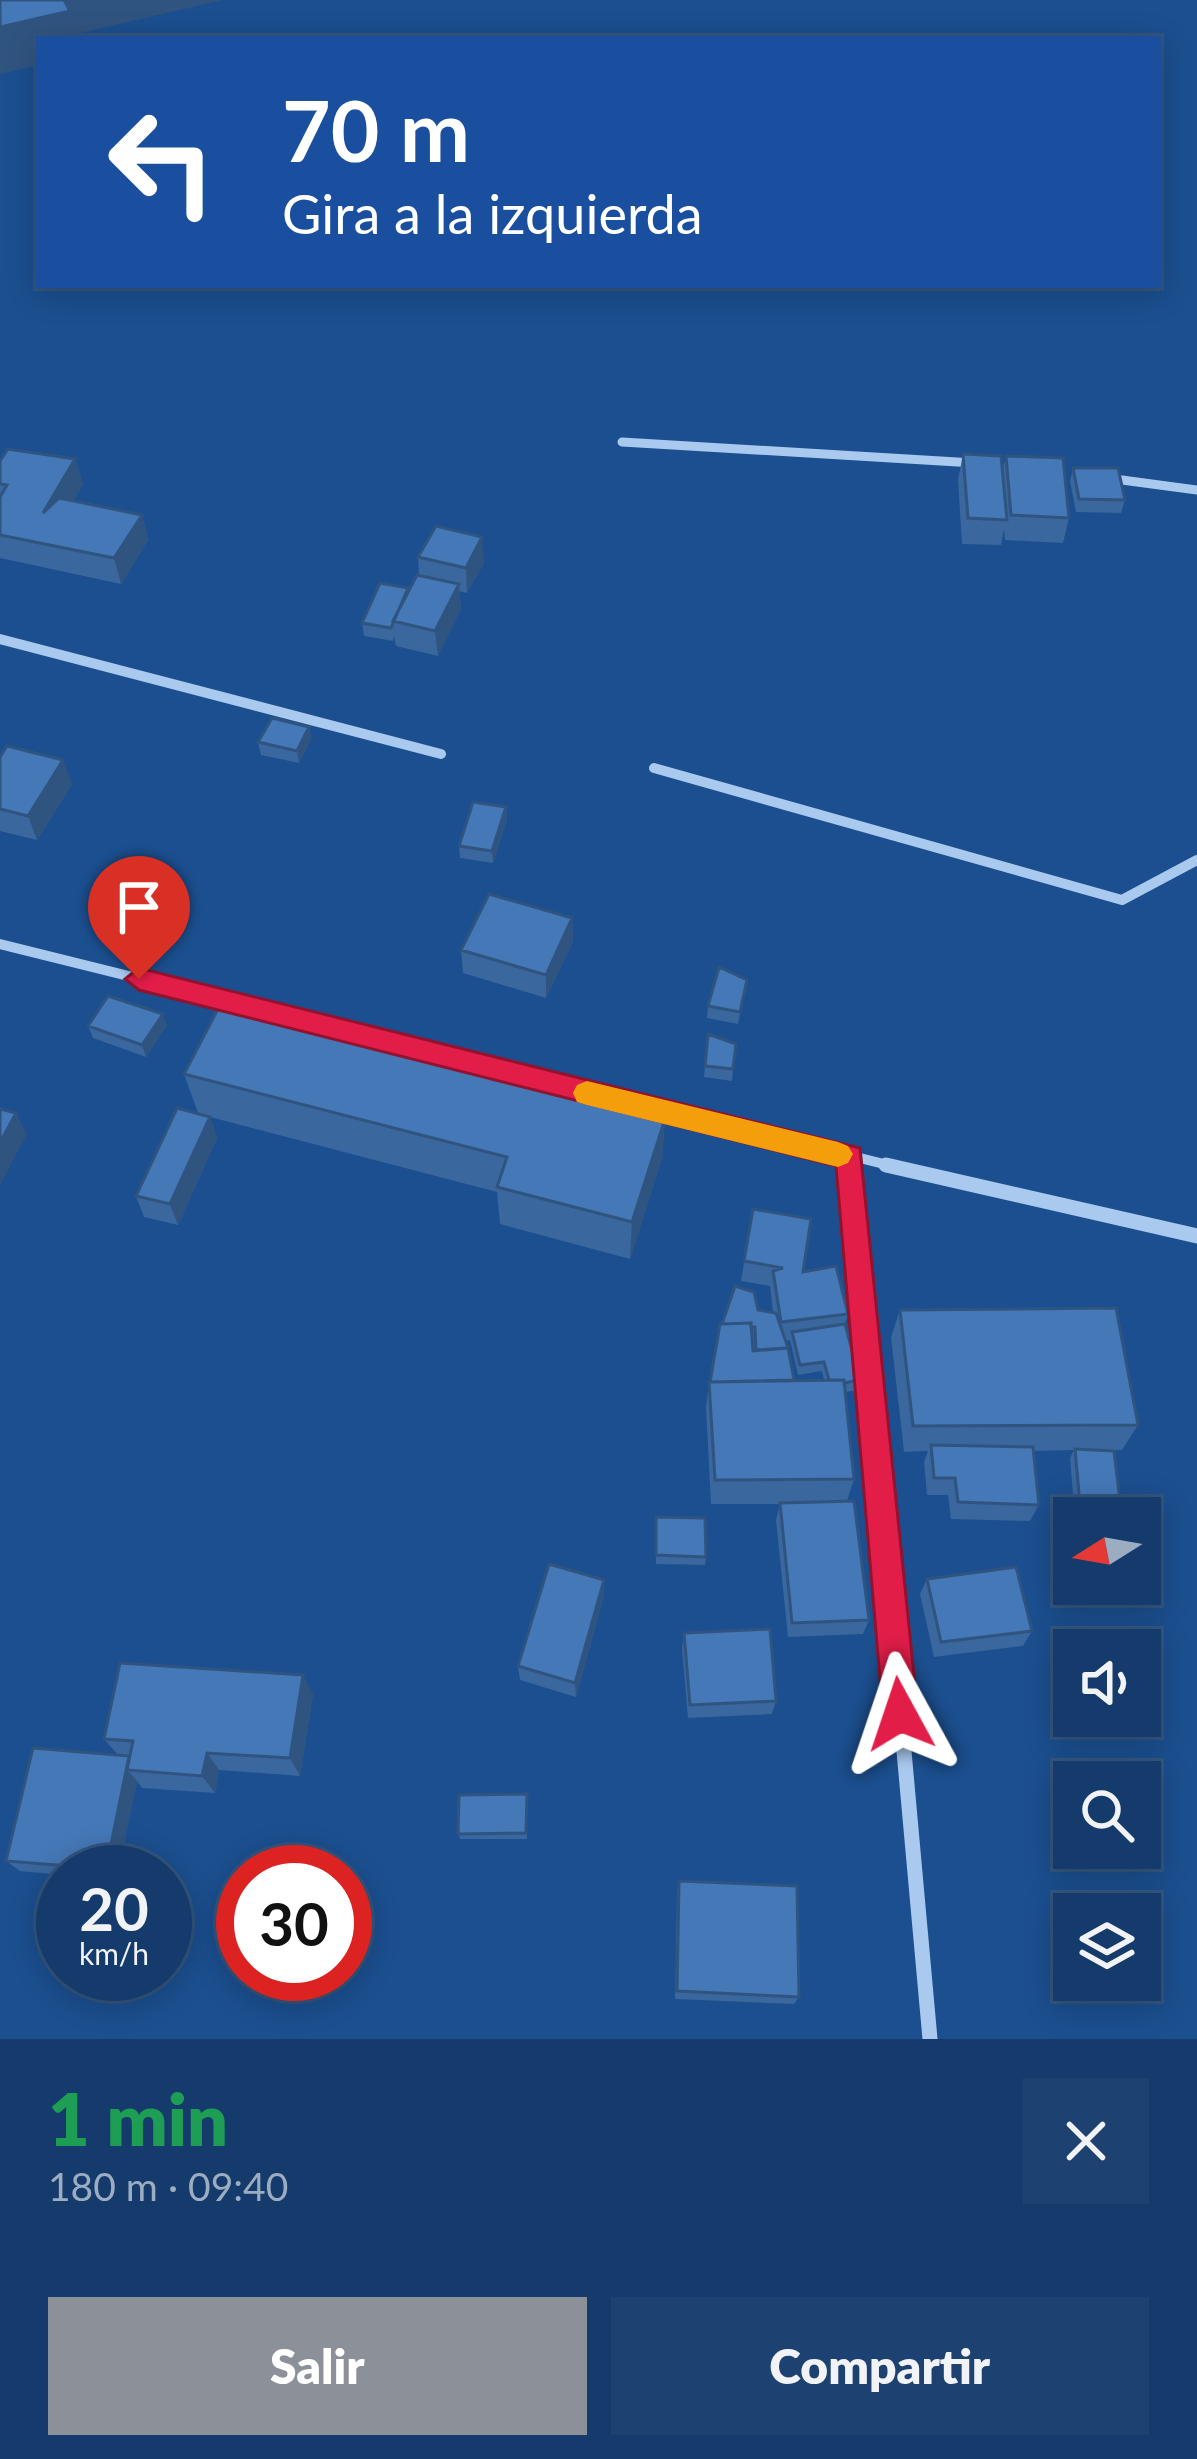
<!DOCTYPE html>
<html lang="es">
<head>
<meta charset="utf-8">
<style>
	:root { --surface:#143b6b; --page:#1d4271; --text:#f1f3f6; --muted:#9dadc1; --line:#33557e; --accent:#8c9099 }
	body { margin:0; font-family:Lato,sans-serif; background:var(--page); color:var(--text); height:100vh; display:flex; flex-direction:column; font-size:45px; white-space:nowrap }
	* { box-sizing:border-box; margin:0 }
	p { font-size:39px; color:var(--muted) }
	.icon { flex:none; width:66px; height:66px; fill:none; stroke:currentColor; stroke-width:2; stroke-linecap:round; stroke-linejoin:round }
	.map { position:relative; height:2039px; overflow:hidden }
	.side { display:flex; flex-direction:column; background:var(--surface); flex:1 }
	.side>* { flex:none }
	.hud { position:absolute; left:36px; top:36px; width:1125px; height:252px; border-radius:0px; box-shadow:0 6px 30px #0003,0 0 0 3px var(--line); background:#1a4fa0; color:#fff; overflow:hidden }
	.needle { width:78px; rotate:259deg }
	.tools { position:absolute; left:1053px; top:1497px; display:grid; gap:24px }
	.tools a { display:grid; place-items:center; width:108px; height:108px; border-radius:0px; background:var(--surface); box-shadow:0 6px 30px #0003,0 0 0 3px var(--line); font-size:60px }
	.speed { position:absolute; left:36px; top:1845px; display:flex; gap:24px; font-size:60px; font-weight:700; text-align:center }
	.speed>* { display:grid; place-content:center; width:156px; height:156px; border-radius:50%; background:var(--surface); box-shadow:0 6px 30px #0003,0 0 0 3px var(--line); line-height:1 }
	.speed small { font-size:30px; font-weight:400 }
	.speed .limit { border:18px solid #d22; background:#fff; color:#111 }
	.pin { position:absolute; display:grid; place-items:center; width:102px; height:102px; color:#fff; margin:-123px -51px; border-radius:50% 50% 50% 0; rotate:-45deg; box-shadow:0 0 12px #0007 }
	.pin .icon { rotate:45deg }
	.me { position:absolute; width:132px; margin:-66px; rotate:355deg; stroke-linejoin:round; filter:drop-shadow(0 0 9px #0008) }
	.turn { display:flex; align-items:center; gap:42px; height:252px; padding:0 48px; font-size:54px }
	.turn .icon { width:156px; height:156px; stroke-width:2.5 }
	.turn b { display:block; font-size:84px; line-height:102px }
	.round { display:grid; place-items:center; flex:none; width:126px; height:126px; border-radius:0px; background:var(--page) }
	.head { display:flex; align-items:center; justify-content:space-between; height:204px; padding:0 48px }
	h1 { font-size:72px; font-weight:800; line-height:90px; color:#1e9e55 }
	.cta { display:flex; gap:24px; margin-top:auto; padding:24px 48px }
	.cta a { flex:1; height:138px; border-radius:0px; background:var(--accent); color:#fff; font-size:48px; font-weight:800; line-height:138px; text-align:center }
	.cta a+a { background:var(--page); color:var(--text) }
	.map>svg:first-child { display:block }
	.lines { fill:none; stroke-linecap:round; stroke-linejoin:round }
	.minor-far2 { stroke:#a9c9ee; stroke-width:9 }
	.minor-far1 { stroke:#a9c9ee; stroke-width:10 }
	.minor { stroke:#a9c9ee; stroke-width:15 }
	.wall { fill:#3a679d; fill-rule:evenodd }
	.shaded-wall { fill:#305480 }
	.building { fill:#4478b7; stroke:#305480; stroke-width:3 }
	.route { fill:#e11d48; stroke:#92132f; stroke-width:3 }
	.slow { fill:#f59e0b }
</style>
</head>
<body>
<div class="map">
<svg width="1197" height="2039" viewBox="0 0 1197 2039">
	<rect width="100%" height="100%" fill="#1b4f8f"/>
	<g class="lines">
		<path class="minor-far2" d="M622 442 974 463
			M1107 478 1197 490"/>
		<path class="minor-far1" d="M0 639 441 754
			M654 768 1122 900 1197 860
			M0 944 900 1168
			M850 1157 851 1168"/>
		<path class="minor" d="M851 1165 930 2039
			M886 1165 1197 1236"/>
	</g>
	<path class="wall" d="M963 454 1002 473 1006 456 1069 518 1063 543 1005 540 1004 529 1001 545 962 544 958 480Z
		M75 459 83 484 73 501 142 515 148 540 121 584 0 558V461Z
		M1073 468 1125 500 1121 513 1076 512 1070 481Z
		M418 557 484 563 467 593 459 591 461 609 438 656 396 646 394 636 393 641 364 636 362 623 408 592 419 575Z
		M309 727 311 739 299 763 261 755 258 742Z
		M0 757 72 784 37 840 0 831Z
		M506 807 507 819 493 863 460 858 459 846Z
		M572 918 573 941 546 998 463 973 461 950Z
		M747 980 738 1024 707 1018 708 1006Z
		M167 1025 146 1057 93 1038 88 1026Z
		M708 1034 736 1044 732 1081 704 1077Z
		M184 1074 665 1119 662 1158 630 1259 500 1224 497 1192 210 1117 217 1138 178 1225 144 1217 136 1196 198 1113Z
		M753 1209 803 1272 848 1314 845 1324 860 1380 858 1390 845 1392 854 1479 847 1501 869 1620 863 1634 788 1637 776 1520 780 1504H711L706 1408 709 1382 758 1310 773 1312 770 1286 741 1281ZM790 1340 798 1375 822 1371 824 1380H794L785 1341Z
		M900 1310 1138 1425 1122 1450H1103L1122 1518H1075L1070 1458 1074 1450 1033 1451 1039 1505 1030 1521 951 1519 948 1495H927L924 1462 928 1451 904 1452 891 1337Z
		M656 1517 706 1557 705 1565 656 1564Z
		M927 1579 1032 1631 1023 1646 934 1657 920 1594Z
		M604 1595 576 1697 520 1680 518 1666Z
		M684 1633 776 1701 772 1714 688 1718 682 1648Z
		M313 1694 300 1776 219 1770 215 1793 142 1788 137 1781 118 1872H63V1875L20 1871 6 1861 118 1755 104 1739Z
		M527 1794V1839H460L458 1834Z
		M679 1881 799 1997 794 2004 675 1999 677 1891Z"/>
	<path class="shaded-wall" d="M60 0H223L76 34 77 39H39V65L0 74V27Z
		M75 459 83 484 51 539 43 513Z
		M142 515 148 540 121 584 114 558Z
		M482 537 484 563 467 593 466 568Z
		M459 584 461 609 438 656 435 631Z
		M309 727 311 739 299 763 297 751Z
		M63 760 72 784 37 840 28 816Z
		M506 807 507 819 493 863 492 851Z
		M572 918 573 941 546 998V975Z
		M163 1014 167 1025 146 1057 142 1045Z
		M16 1113 27 1134 0 1185V1143Z
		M210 1117 217 1138 178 1225 170 1204Z
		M665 1119 662 1158 630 1259 632 1222Z
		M604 1580V1595L576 1697 575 1683Z
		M303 1675 313 1694 300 1776 290 1758Z
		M207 1753 219 1770 215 1793 202 1776Z
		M129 1756 127 1770 137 1781 118 1872H110L106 1869Z"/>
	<path class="building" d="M0 0H64L70 11 0 27Z
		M8 449 75 459 43 513 59 498 142 515 114 558 0 535V497L7 485 0 484V461Z
		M963 454 1001 456 1007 520 968 518Z
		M1006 456 1063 458 1069 518 1011 515Z
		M1073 468H1118L1125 500 1079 499Z
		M436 526 482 537 466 568 418 557Z
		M417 575 459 584 435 631 393 621Z
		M380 583 408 588 391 628 362 623Z
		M272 718 309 727 297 751 258 742Z
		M7 746 63 760 28 816 0 809V757Z
		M473 802 506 807 492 851 459 846Z
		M489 894 572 918 546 975 461 950Z
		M719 967 747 980 740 1012 708 1006Z
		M108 996 163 1014 142 1045 88 1026Z
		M219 1007 665 1119 632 1222 497 1187 507 1157 184 1074Z
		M708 1034 736 1044 733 1069 705 1066Z
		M177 1108 210 1117 170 1204 136 1196Z
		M0 1109 16 1113 0 1143Z
		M753 1209 811 1219 803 1272 836 1266 848 1314 781 1322 773 1271 783 1268 744 1261Z
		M735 1286 754 1292 758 1310 776 1313 788 1348 756 1350 755 1327H751V1323L722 1324Z
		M1116 1308 1138 1425 913 1426 900 1310Z
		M751 1323 753 1351 788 1348 794 1380 710 1382 720 1324Z
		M845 1324 860 1380 844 1383V1380H829L824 1362 800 1365 792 1332Z
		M844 1380 854 1479 715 1480 709 1382Z
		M931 1445 1033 1447 1039 1505 958 1502 955 1478H934Z
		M1075 1449 1114 1451 1122 1518 1081 1516Z
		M854 1501 869 1620 792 1623 780 1503Z
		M656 1517 705 1518 706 1557 656 1555Z
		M549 1564 604 1580 575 1683 518 1666Z
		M1016 1567 1032 1631 941 1642 927 1579Z
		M770 1629 776 1701 690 1705 684 1633Z
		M120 1663 303 1675 290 1758 207 1753 202 1776 127 1770 133 1741 104 1739Z
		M33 1748 129 1756 106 1869 6 1861Z
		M527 1794 526 1833 458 1834 459 1795Z
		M679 1881 797 1886 799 1997 677 1991Z"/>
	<path class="route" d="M139 968 860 1148 918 1714 913 1726 900 1731 888 1726 883 1714 836 1166 139 990 125 979Z"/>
	<path class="slow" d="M587 1081 838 1142 848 1146 853 1154 848 1163 838 1167 587 1105 577 1102 573 1093 577 1085Z"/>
</svg>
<div class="tools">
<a><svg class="needle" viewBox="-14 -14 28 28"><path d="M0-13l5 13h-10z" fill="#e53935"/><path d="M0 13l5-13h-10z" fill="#9dadc1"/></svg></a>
<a><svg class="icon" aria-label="sound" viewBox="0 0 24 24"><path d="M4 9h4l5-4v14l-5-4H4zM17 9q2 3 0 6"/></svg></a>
<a><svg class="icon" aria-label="search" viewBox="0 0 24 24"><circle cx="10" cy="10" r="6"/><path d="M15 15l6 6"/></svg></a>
<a><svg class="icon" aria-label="layers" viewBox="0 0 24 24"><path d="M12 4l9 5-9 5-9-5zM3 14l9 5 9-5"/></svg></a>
</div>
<div class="speed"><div>20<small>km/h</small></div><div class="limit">30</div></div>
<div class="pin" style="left:139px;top:979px;background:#d93025"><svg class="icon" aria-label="arrive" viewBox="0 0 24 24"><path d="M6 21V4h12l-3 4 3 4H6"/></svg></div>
<svg class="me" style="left:900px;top:1714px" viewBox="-20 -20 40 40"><path d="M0-17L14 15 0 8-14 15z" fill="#e11d48" stroke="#fff" stroke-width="4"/></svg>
<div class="hud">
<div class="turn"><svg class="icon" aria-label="left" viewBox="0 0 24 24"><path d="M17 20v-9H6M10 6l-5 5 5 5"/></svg><div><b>70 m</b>Gira a la izquierda</div></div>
</div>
</div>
<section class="side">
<div class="head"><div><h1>1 min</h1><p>180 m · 09:40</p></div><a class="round"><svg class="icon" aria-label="close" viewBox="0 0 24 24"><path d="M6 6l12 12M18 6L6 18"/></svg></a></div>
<div class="cta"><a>Salir</a><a>Compartir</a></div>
</section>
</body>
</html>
